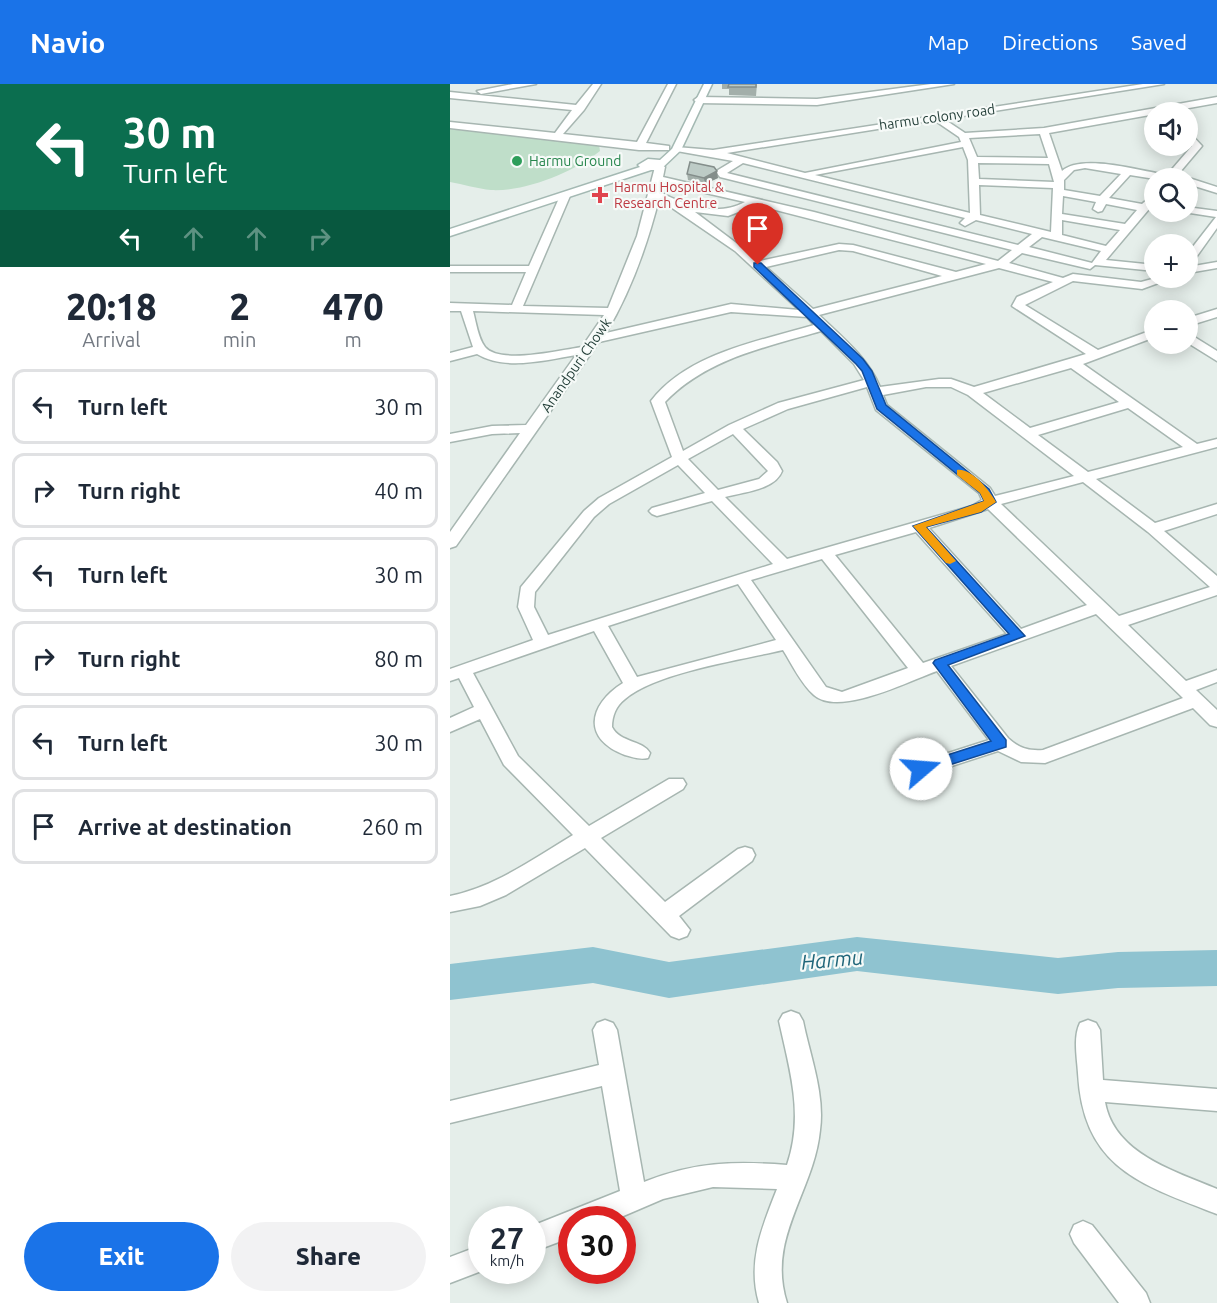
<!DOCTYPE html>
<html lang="en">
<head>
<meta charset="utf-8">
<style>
	:root { --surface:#fff; --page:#f2f2f3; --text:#1f2937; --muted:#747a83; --line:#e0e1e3; --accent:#1a73e8 }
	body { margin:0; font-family:Ubuntu,sans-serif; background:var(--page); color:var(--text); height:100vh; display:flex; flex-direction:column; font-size:22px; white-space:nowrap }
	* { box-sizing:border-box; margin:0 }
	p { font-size:20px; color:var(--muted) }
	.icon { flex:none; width:33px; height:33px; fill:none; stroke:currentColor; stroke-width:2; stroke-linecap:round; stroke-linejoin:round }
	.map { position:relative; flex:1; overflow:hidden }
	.details { display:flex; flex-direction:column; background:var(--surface); width:450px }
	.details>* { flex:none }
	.top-card { background:#0b6e4f; color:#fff; overflow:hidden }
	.controls { position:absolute; left:694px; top:18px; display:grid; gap:12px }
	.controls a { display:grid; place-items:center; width:54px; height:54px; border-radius:50%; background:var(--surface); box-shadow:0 3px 15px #0003; font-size:30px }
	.speed { position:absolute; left:18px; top:1122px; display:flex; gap:12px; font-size:30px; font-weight:700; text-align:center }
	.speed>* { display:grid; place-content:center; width:78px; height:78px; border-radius:50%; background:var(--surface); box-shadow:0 3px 15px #0003; line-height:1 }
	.speed small { font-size:15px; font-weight:400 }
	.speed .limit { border:9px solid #d22; background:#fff; color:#111 }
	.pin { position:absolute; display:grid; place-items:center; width:51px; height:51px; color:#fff; margin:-62px -26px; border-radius:50% 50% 50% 0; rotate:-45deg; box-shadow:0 0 6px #0007 }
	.pin .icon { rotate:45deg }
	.me { position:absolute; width:66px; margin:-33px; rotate:72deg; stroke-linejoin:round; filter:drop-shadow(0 0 4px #0008) }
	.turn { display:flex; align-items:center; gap:21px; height:126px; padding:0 24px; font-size:27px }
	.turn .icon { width:78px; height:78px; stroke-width:2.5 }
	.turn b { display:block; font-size:42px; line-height:51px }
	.lanes { display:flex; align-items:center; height:57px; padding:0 24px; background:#0003; justify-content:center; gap:30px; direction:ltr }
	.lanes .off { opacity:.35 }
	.eta { display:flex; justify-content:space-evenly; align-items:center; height:102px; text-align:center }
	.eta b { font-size:36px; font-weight:800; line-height:42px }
	.primary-button { display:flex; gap:12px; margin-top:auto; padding:12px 24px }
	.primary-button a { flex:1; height:69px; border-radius:36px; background:var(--accent); color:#fff; font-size:24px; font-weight:800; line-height:69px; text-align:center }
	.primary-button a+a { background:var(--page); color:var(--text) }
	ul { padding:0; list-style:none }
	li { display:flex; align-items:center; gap:18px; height:75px; margin:0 12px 9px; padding:0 12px; border:3px solid var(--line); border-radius:12px }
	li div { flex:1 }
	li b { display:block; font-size:22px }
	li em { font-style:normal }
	header { display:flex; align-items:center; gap:36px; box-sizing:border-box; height:84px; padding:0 30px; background:var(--accent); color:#fff }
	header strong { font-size:28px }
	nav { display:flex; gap:33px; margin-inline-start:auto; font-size:21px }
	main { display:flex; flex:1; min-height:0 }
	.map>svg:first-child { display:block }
	.green { fill:#bfdec9 }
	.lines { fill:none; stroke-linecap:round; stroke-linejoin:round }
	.river { fill:#8fc3d0; fill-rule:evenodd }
	.street-casing { stroke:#a7b6b1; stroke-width:3 }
	.secondary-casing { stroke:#a4b9b3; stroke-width:3 }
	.street { fill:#fff; fill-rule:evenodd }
	.secondary { fill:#fff; fill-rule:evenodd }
	.wall { fill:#a3afaa }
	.shaded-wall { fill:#848e8b }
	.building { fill:#bdcbc6; stroke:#848e8b; stroke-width:1.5 }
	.route { fill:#1a73e8; stroke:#114b97; stroke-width:1.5 }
	.slow { fill:#f59e0b }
	.leisure-dot { fill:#2e9e5b; stroke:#f6faf8; stroke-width:2 }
	.health-dot { fill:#e0444e; stroke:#f6faf8; stroke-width:2 }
	.labels { text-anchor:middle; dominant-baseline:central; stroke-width:4.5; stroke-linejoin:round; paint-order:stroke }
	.far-street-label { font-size:14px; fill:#243f39; stroke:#f6faf8 }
	.far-leisure-label { font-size:14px; fill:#27864d; stroke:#f6faf8; text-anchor:start }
	.far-health-label { font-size:14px; fill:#be3a42; stroke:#f6faf8; text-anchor:start }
	.near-water-label { font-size:21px; font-style:italic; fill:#20667a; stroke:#f6faf8 }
</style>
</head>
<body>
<header>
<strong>Navio</strong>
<nav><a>Map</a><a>Directions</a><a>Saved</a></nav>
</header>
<main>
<section class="details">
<div class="top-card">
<div class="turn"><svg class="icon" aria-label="left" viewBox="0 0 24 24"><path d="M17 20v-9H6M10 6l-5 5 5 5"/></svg><div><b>30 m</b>Turn left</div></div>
<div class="lanes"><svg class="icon" aria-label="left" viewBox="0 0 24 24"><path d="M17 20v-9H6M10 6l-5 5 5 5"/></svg><svg class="icon off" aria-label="ahead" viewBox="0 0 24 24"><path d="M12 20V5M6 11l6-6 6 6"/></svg><svg class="icon off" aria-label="ahead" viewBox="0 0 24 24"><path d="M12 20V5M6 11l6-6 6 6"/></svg><svg class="icon off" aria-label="right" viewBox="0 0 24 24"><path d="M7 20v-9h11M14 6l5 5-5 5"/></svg></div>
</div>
<div class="eta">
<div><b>20:18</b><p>Arrival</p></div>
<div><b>2</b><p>min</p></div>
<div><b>470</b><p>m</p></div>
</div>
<ul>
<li><svg class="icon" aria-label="left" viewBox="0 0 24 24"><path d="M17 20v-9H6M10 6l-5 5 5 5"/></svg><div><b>Turn left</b></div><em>30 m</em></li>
<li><svg class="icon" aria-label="right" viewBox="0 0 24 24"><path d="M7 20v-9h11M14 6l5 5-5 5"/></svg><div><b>Turn right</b></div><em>40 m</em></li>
<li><svg class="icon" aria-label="left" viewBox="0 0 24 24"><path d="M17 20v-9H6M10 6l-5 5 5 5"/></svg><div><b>Turn left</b></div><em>30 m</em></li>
<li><svg class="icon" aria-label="right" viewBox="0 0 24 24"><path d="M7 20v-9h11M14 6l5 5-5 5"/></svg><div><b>Turn right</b></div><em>80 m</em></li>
<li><svg class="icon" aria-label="left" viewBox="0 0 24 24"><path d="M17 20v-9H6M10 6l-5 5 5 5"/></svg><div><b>Turn left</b></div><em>30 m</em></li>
<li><svg class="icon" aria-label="arrive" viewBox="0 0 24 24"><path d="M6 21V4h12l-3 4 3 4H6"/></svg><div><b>Arrive at destination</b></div><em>260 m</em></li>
</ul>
<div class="primary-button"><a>Exit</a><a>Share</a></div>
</section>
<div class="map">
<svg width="767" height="1219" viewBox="0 0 767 1219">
	<rect width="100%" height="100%" fill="#e5eeea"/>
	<path class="green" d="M0 45 149 61 150 67C124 88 75 108 41 106 28 105 13 100 0 98Z"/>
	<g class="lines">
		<path class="river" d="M407 853 608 874 668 868 767 866V902L668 904 608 910 407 887 219 914 143 899 0 916V880L143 863 219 878Z"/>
		<g class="street-casing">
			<path id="street" d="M63 0H86L31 10 27 7Z
				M143 0H151L134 26 113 50 187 58 218 0H226L196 59 219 62V66H189L0 44V38L105 49 122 26 0 14V8L126 21Z
				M481 0H504L367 21 248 19 244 16 248 13 367 15Z
				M693 0H714L494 35 515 49 594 44 767 13V19L599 49 612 87C631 69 691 87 717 91L742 62 738 56V47L752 62 725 94 705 95 680 91 659 114 692 120 705 109V118L656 176 705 181V187L645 181 640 185 572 169 559 179 613 194 623 190 691 198 706 194H722L692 205 623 197 575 221 648 266 705 245V253L633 280 747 360 767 355V363L646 395 705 439 767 420V430L714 447 767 492V511L678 541 736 597 767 586V598L746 606 767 626V643L760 641 743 624 595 679 571 678 548 667 471 692 464 690 461 685 464 680 539 656 487 587C459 597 389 633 364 611 351 600 342 580 333 566 291 576 207 588 175 615 166 622 162 632 162 643 170 659 193 656 200 669L198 674C189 676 183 673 175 671 132 655 138 621 173 599L144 547 23 589 68 672 139 742 219 695H233L236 700 233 705 151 754 215 818 288 765 295 763 302 765 305 771 302 777 229 832 240 846 237 852 229 855 221 852 135 764 56 811 30 822 0 828V812C45 803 83 775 123 751L54 681 30 635 0 648V634L24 623 9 594 0 597V585L83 556 68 523 71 503 134 427 149 414 222 373 201 317C238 269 310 257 364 241L357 233 281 228 149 258 6 462 0 464V448L70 349 42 350 0 358V350L42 342 76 341 126 271C96 276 55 287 27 270L0 277V269L23 263 11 227H0V219L62 221 76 188H0V182H79L110 112 119 110 120 112 73 222 158 224 187 152 205 83 210 80 215 83 213 93 364 128 548 177 562 166 270 93 266 88 268 86 283 77 221 66 226 63 263 66ZM484 36 509 53 511 58 355 89 277 69ZM590 50 598 74 527 73 519 54ZM513 63 518 76 520 129 365 91ZM293 79 515 134 510 139 515 142 526 136 582 150 568 161 277 89ZM528 79 599 80 604 98 529 95ZM635 84 671 90 650 112 614 106V96L624 86ZM212 99 295 118C267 133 236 122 210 108ZM529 101 603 104 601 148 530 131ZM613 112 646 118 643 125 648 128 652 127 656 120 687 126 675 140 612 130ZM209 115 285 167 349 226 281 220 156 249C180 209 197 162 209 115ZM306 121 536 180 506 188 403 161 389 160 310 177 245 128 278 132ZM612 136 670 146 656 162 612 151ZM592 153 651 167 642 179 579 163ZM389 166 403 167 492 192 363 225 316 183ZM549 184 603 198 567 213 562 222 636 270 524 303 501 295H489L430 303C418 274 392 253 369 231ZM23 227 154 231 132 263C111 266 50 281 35 263 28 254 26 238 23 227ZM371 247 404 280 414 296 328 319 279 341 233 367 215 318C256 275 316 263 371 247ZM621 284 669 318 580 344 533 309ZM417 303 426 326 529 409 532 416 522 422 337 475 275 413C293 408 325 406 332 387L327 378 293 345 338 325ZM476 303H501L518 311 624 392 545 412 540 404 437 321 433 311ZM678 324 733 363 638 388 588 351ZM283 350 318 387 309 395 268 406 238 375ZM228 381 255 409 202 424 199 427 202 430 207 432 262 417 323 480 98 551 84 523 85 508 144 433 159 420ZM633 398 698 448 760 503 669 532 551 420ZM538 425 637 521 571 545 479 444ZM466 448 557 550 473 579 385 471ZM372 475 458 584 392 608 376 603 301 496ZM288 500 326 556 187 593 158 542ZM646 530 733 614 593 666C578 667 569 664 558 654L501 582Z
				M736 94 742 95 767 103V109L738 100Z
				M744 124 767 127V144L742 179 738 180V169L766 133 740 129 739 127Z
				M767 178V184L738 189V183Z
				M767 225V233L738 242V234Z
				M738 249 767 267V277L738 259Z
				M341 927 349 930 353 937C360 972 375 1010 370 1046 364 1108 316 1154 337 1219H309C297 1178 312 1143 327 1105L263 1103 213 1115 164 1136H122V1153L82 1168V1142L170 1107 152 1002 0 1039V1017L149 981 143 946 147 939 155 936 163 939 167 946 194 1098C244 1078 283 1077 337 1081 354 1031 340 987 329 937L333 930Z
				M638 936 646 939 650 946 653 996 767 1005V1027L655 1018C664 1070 725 1087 767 1105V1130C689 1100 633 1083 628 989 627 973 623 953 630 939Z
				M633 1137 642 1141 696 1209 700 1219H669L624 1159 620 1150 624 1141Z
				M32 1161V1186H34L0 1199V1173Z"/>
		</g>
		<g class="secondary-casing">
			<path id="secondary" d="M254 0H262L231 66 210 86H201L0 152V145L190 83 188 81 198 75 210 76 222 65Z"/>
		</g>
		<use href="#street" class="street"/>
		<use href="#secondary" class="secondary"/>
	</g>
	<path class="wall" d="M272 0H307L306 12 279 11V5H272Z
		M237 90 268 94 255 100 238 96Z"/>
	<path class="shaded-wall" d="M267 87 268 94 255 100 254 94Z"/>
	<path class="building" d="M279 0H306V3H278Z
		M240 78 264 83 267 87 254 94 237 90Z"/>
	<path class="route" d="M304 179H311L413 275 422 287 436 321 539 405 546 418 531 428 476 443 575 552 498 581 556 656V663L471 690 464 685 466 681 541 657 483 579 485 576 559 550 463 442 534 417 530 409 427 325 412 287 406 280 304 183Z"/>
	<path class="slow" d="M507 386C522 384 539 406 546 418L531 428 476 443 506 477 500 480 496 479 463 442 534 417 530 409 507 391Z"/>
	<circle class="leisure-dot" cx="67" cy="77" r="6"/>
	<path class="health-dot" d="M147 102h6v6h6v6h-6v6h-6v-6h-6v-6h6z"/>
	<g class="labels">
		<g class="far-street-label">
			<text transform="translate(487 33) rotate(-8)">harmu colony road</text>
			<text transform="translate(126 281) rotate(-55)">Anandpuri Chowk</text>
		</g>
		<g class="far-leisure-label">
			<text x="79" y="77">Harmu Ground</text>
		</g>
		<g class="far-health-label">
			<text x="164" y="103">Harmu Hospital &amp;<tspan x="164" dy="16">Research Centre</tspan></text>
		</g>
		<g class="near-water-label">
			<text transform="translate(382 875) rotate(-5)">Harmu</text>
		</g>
	</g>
</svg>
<div class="controls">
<a><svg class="icon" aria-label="sound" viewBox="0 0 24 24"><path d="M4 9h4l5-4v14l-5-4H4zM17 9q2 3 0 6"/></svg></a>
<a><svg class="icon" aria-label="search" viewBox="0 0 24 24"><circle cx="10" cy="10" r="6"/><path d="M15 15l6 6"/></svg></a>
<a>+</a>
<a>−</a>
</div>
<div class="speed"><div>27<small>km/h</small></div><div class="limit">30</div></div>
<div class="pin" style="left:308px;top:181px;background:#d93025"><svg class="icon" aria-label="arrive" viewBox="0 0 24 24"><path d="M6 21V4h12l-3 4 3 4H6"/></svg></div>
<svg class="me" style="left:471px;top:685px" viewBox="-20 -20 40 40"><circle r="19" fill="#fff"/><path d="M0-13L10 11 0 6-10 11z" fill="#1a73e8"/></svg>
</div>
</main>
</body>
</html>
